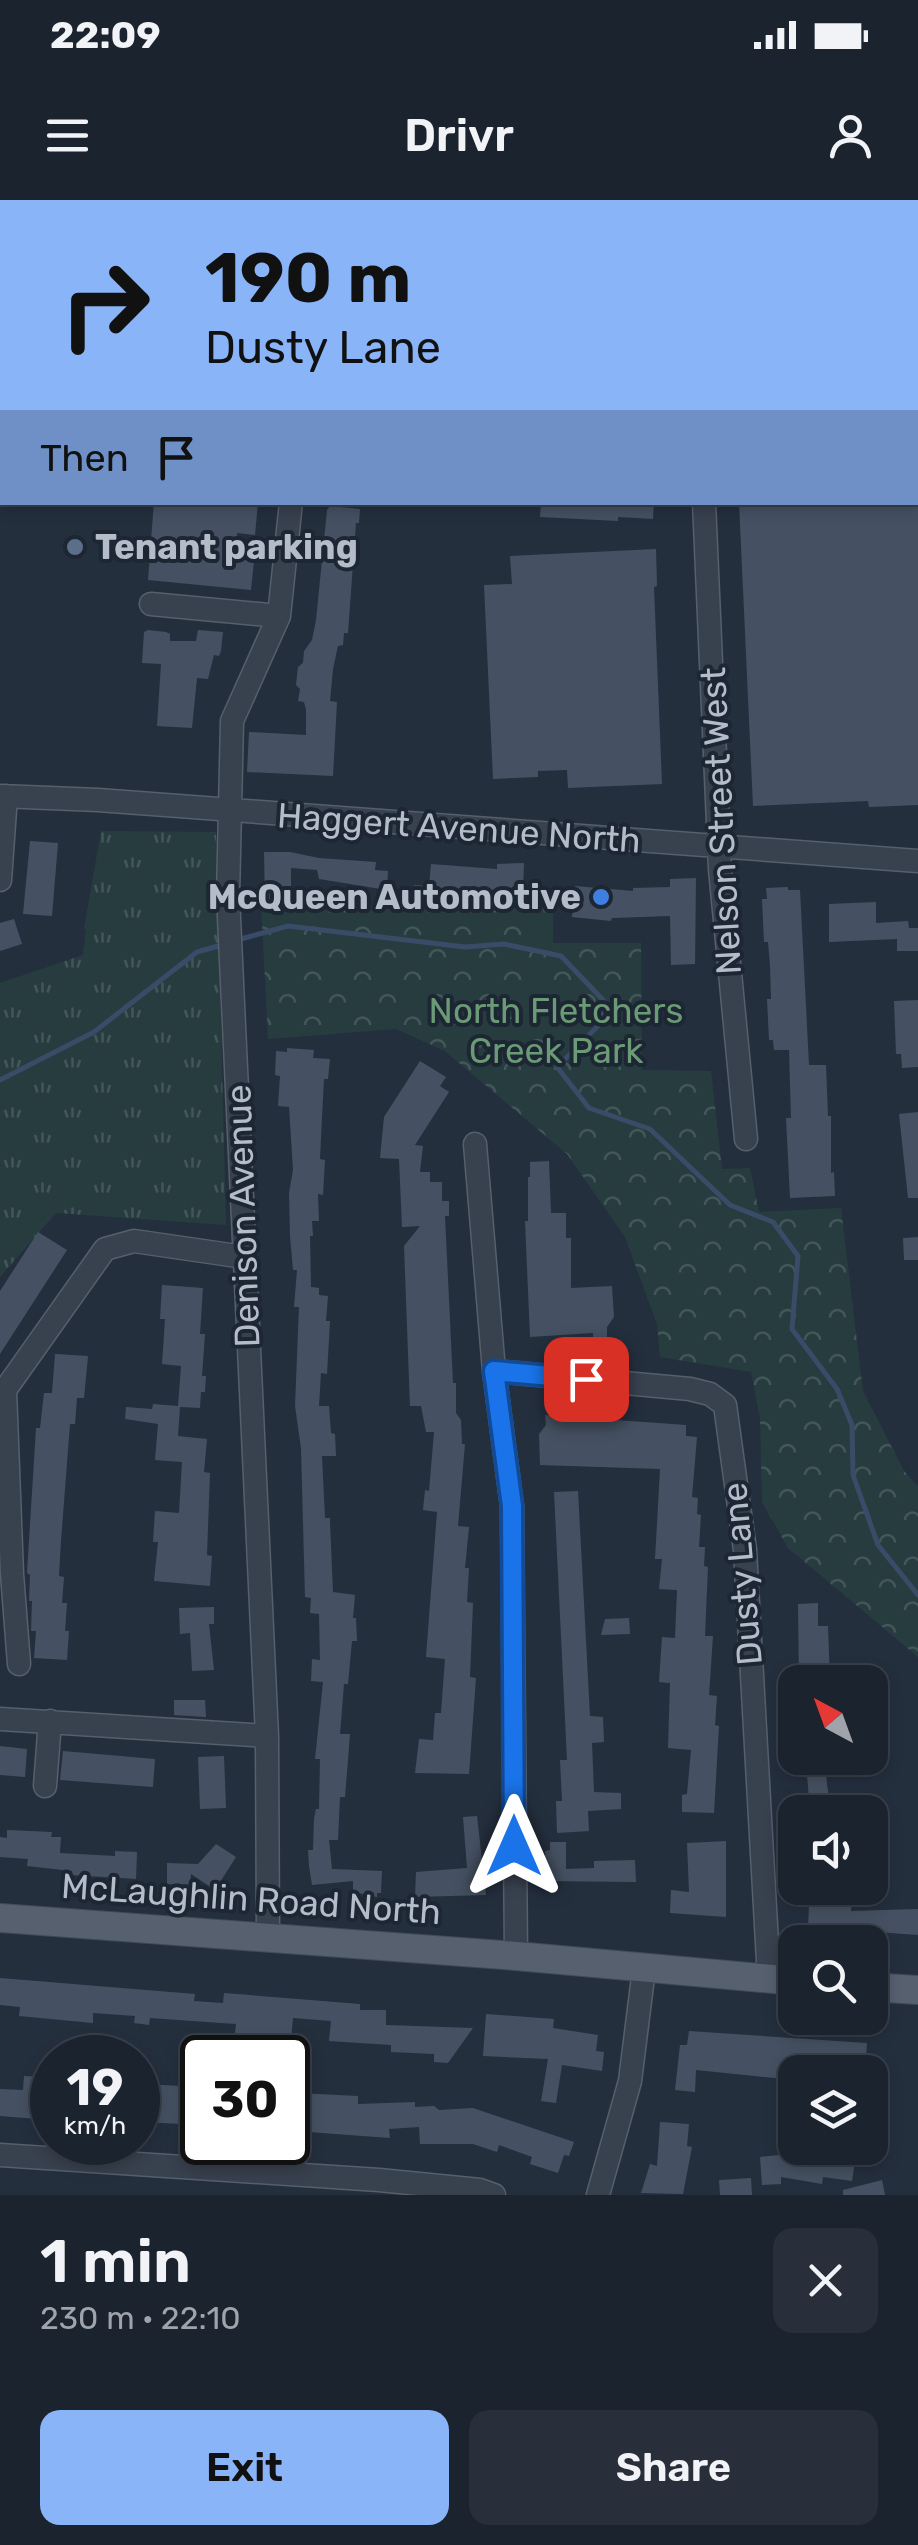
<!DOCTYPE html>
<html lang="en">
<head>
<meta charset="utf-8">
<style>
	:root { --surface:#1b232e; --page:#282f3a; --text:#f1f3f6; --muted:#a0a4aa; --line:#39404a; --accent:#8ab4f8 }
	body { margin:0; font-family:Rubik,sans-serif; background:var(--page); color:var(--text); height:100vh; display:flex; flex-direction:column; font-size:38px; white-space:nowrap }
	* { box-sizing:border-box; margin:0 }
	p { font-size:32px; color:var(--muted) }
	.icon { flex:none; width:55px; height:55px; fill:none; stroke:currentColor; stroke-width:2; stroke-linecap:round; stroke-linejoin:round }
	.map { position:relative; height:1995px; overflow:hidden }
	.sheet { display:flex; flex-direction:column; background:var(--surface); flex:1 }
	.sheet>* { flex:none }
	.guide { position:absolute; left:0px; top:0px; width:920px; height:305px; box-shadow:0 5px 15px #0003,0 0 0 2px var(--line); background:#8ab4f8; color:#111; overflow:hidden }
	.needle { width:65px; rotate:319deg }
	.buttons { position:absolute; left:778px; top:1465px; display:grid; gap:20px }
	.buttons a { display:grid; place-items:center; width:110px; height:110px; border-radius:20px; background:var(--surface); box-shadow:0 5px 15px #0003,0 0 0 2px var(--line); font-size:50px }
	.speed { position:absolute; left:30px; top:1835px; display:flex; gap:20px; font-size:50px; font-weight:700; text-align:center }
	.speed>* { display:grid; place-content:center; width:130px; height:130px; border-radius:50%; background:var(--surface); box-shadow:0 5px 15px #0003,0 0 0 2px var(--line); line-height:1 }
	.speed small { font-size:25px; font-weight:400 }
	.speed .limit { border:5px solid #111; border-radius:15px; background:#fff; color:#111 }
	.pin { position:absolute; display:grid; place-items:center; width:85px; height:85px; color:#fff; margin:-42px; border-radius:20px; box-shadow:0 5px 15px #0006 }
	.me { position:absolute; width:110px; margin:-55px; rotate:0deg; stroke-linejoin:round; filter:drop-shadow(0 0 8px #0008) }
	.turn { display:flex; align-items:center; gap:35px; height:210px; padding:0 40px; font-size:45px }
	.turn .icon { width:130px; height:130px; stroke-width:2.5 }
	.turn b { display:block; font-size:70px; line-height:85px }
	.then { display:flex; align-items:center; height:95px; padding:0 40px; background:#0003; gap:20px; font-size:38px }
	.round { display:grid; place-items:center; flex:none; width:105px; height:105px; border-radius:20px; background:var(--page) }
	.summary { display:flex; align-items:center; justify-content:space-between; height:170px; padding:0 40px }
	h1 { font-size:60px; font-weight:600; line-height:75px }
	.primary-button { display:flex; gap:20px; margin-top:auto; padding:20px 40px }
	.primary-button a { flex:1; height:115px; border-radius:20px; background:var(--accent); color:#111; font-size:40px; font-weight:600; line-height:115px; text-align:center }
	.primary-button a+a { background:var(--page); color:var(--text) }
	.status { display:flex; justify-content:space-between; align-items:center; height:70px; padding:0 50px; background:var(--surface); direction:ltr }
	.status svg { height:28px; fill:currentColor }
	header { display:flex; justify-content:space-between; align-items:center; height:130px; padding:0 40px; background:var(--surface); font-size:45px; font-weight:600 }
	.map>svg:first-child { display:block }
	.forest { fill:url(#forest-crowns) }
	.park { fill:url(#park-tufts) }
	.lines { fill:none; stroke-linecap:round; stroke-linejoin:round }
	.stream { stroke:#394c67; stroke-width:5 }
	.building { fill:#455162 }
	.minor-casing { stroke:#565f6c; stroke-width:25 }
	.major-casing { stroke:#414a57; stroke-width:30 }
	.minor { stroke:#38414e; stroke-width:22 }
	.major { stroke:#56606e; stroke-width:28 }
	.route-casing { stroke:#114b97; stroke-width:25 }
	.route { stroke:#1a73e8; stroke-width:18 }
	.service-dot { fill:#5c6f8a; stroke:#1d2633; stroke-width:4 }
	.shop-dot { fill:#3f7fe0; stroke:#1d2633; stroke-width:4 }
	.labels { text-anchor:middle; dominant-baseline:central; stroke-width:8; stroke-linejoin:round; paint-order:stroke }
	.poi-label { font-size:35px; font-weight:bold; fill:#b4bcc9; stroke:#1d2633; text-anchor:start }
	.street-label { font-size:35px; fill:#b4bcc9; stroke:#1d2633 }
	.park-label { font-size:35px; fill:#6b9a76; stroke:#1d2633 }
</style>
</head>
<body>
<div class="status"><b>22:09</b><svg viewBox="0 0 49 12"><path d="M0 12V9h3v3zM5 12V6h3v6zM10 12V3h3v9zM15 12V0h3v12zM26 1h20v11H26zM47 4h2v5h-2z"/></svg></div>
<header><svg class="icon" aria-label="menu" viewBox="0 0 24 24"><path d="M4 6h16M4 12h16M4 18h16"/></svg>Drivr<svg class="icon" aria-label="person" viewBox="0 0 24 24"><circle cx="12" cy="8" r="4"/><path d="M4 21q1-7 8-7t8 7"/></svg></header>
<div class="map">
<svg width="918" height="1995" viewBox="0 0 918 1995">
	<defs>
		<pattern id="forest-crowns" width="20" height="18" patternUnits="userSpaceOnUse" patternTransform="scale(2.5)"><rect width="20" height="18" fill="#263c3f"/><path d="M2 6a3 3 0 1 1 6 0M12 15a3 3 0 1 1 6 0" fill="none" stroke="#435659"/></pattern>
		<pattern id="park-tufts" width="24" height="20" patternUnits="userSpaceOnUse" patternTransform="scale(2.5)"><rect width="24" height="20" fill="#263c3f"/><path d="M3 7l-1-3M5 7V3M7 7l1-3M15 17l-1-3M17 17v-4M19 17l1-3" fill="none" stroke="#435659"/></pattern>
	</defs>
	<rect width="100%" height="100%" fill="#242f3e"/>
	<path class="forest" d="M261 703 553 709V743H641L642 870 711 871 722 969 750 968 759 1012 841 1008 863 1191 904 1271 918 1286V1457L788 1348 762 1302 760 1218 751 1172 660 1157 657 1124 625 1037 567 954 445 851 396 829 268 839Z"/>
	<path class="park" d="M101 631 216 632 226 1025 56 1013 0 1077V783L83 755 86 729H84Z"/>
	<g class="lines">
		<path class="stream" d="M237 740 288 726 465 747 504 744 561 756 607 804 599 825 557 867 589 908 650 929 730 1005 773 1022 798 1056 792 1129 837 1189 852 1225 853 1275 878 1345 918 1395
			M0 880 94 832 197 752 222 745"/>
	</g>
	<path class="building" d="M154 302H258L255 335 237 333 236 359 254 361 251 390 148 380Z
		M541 302H654L653 319 618 317V321L540 317Z
		M739 302H918V605L869 607 868 601 753 606Z
		M330 306 360 309 359 323H356L348 433H344L343 445 338 446 333 469 330 501 337 502 333 576 247 572 249 532 306 535V510L304 502 298 501 300 489 296 485 298 467 303 463 304 451 312 440 316 420 327 310Z
		M656 349 657 386 654 387 662 584 568 588 567 570 538 571V577L493 579 484 385 512 384 510 356Z
		M148 430 166 432 170 434V441H196L198 430 223 432 221 451 219 456 214 455 208 479 197 478 192 528 157 526 161 464 142 463 144 432Z
		M30 641 58 643 52 716 23 714Z
		M264 652H290L319 658 376 662 375 670 388 671 387 690 319 679 317 670 291 668V703H265Z
		M524 663 523 691 466 689 465 708 413 704 414 685 429 686 431 664 497 669V664Z
		M696 678 695 764 671 765 670 716 612 718 611 721 572 717 575 686 633 691V688L670 687V679Z
		M788 687V690H800L809 865H826L828 916H831V973L834 972 835 996 790 998 786 918H791L789 850H774L773 840H769L767 799H771L770 766 768 742H764L762 699H767L766 688Z
		M876 702V723L908 721 909 728H918V751H897V739L829 742V704Z
		M14 719 22 744 0 751V723Z
		M918 800V867L902 868 901 854H896L894 801Z
		M287 848 314 850 313 858 330 859 328 879H324L322 917 320 959 325 960 323 995 318 994 319 1021H312L313 1036H310L311 1087 319 1088V1095L328 1096 326 1121H330L327 1174 321 1173 319 1206H329L331 1233 335 1234 336 1256H322L325 1318H330V1322L333 1392 355 1395 353 1418H356L357 1441H352L348 1484H344L340 1534H350L345 1597H340L338 1640H329L332 1669 382 1671 381 1693H377V1697L353 1692V1681L312 1685 309 1666 308 1650H313L314 1619 316 1609H319L320 1559H315L323 1482 311 1481 312 1459 320 1460 319 1414 310 1413 311 1398 305 1397 301 1248 295 1206 299 1107H294L297 1070H293L290 1036 289 993 293 970 289 907 278 906 280 876 275 875 276 851 287 852Z
		M420 861 446 877 440 886 449 892 415 945 423 946 420 972H430V982H442V1001H449V1016H445L453 1183H456V1213L461 1220 462 1244H465L458 1326 469 1327 465 1368H469L467 1402 473 1403 470 1477 476 1478 469 1574 415 1573 419 1539 433 1540 435 1513H441L445 1459 426 1457 437 1312 423 1310 425 1290 429 1291 434 1232H426L421 1206H410L404 1046 420 1026 402 1027 399 959 380 958 384 917Z
		M918 912V998H908L899 914Z
		M549 961 551 1013H566V1038H571V1088L612 1086 614 1117 607 1127V1137L593 1138V1133L530 1137 525 1021H528V977H530V962Z
		M38 1032 67 1050 0 1154V1091Z
		M918 1037V1060H904L903 1038Z
		M162 1085 203 1088 200 1134H205L202 1176H206L205 1192H201L200 1208 180 1207 178 1236 207 1239 204 1272 210 1273 207 1355 212 1356 210 1386 154 1381 158 1342H153L155 1311 179 1313 182 1262 155 1260 158 1224 125 1219 126 1207 152 1209 153 1204 178 1206 181 1166 162 1164 165 1119H160Z
		M55 1154 88 1156 84 1198H77L75 1224H70L61 1341 59 1376 64 1377 62 1403H67L65 1431H69L67 1460 34 1458 36 1431H31L32 1401H29L30 1375 27 1373 36 1228H40L44 1193H52Z
		M545 1215 686 1225V1236L697 1237 692 1297 698 1298 697 1314 701 1315 699 1347H705L704 1366 708 1367 705 1436H713L709 1495 717 1496 715 1525 719 1526 714 1613 682 1612V1595L687 1594 691 1550 668 1548 670 1483 659 1482 662 1437 675 1438 677 1390 659 1389 662 1359H655L660 1269 540 1265 539 1234 546 1225Z
		M578 1291 590 1516 603 1517 604 1542 592 1543 594 1592 621 1593V1609L588 1611 589 1631 557 1633 556 1601H562L560 1560H567L554 1292Z
		M818 1403V1426H828L830 1480 799 1482 798 1404Z
		M214 1407V1424H209L214 1470 192 1471 190 1433 180 1434 179 1408Z
		M629 1418 630 1434 601 1435 605 1419Z
		M174 1500H205L206 1517 174 1515Z
		M0 1546 27 1549 25 1577 0 1575Z
		M63 1551 155 1559 153 1587 60 1580Z
		M224 1556 226 1608 200 1609 198 1557Z
		M802 1558H825L827 1584 829 1597H834L835 1609 810 1611 807 1575H803Z
		M477 1616 486 1695 415 1697 416 1672 467 1668 463 1617Z
		M7 1630 52 1632 51 1637H61L60 1653 115 1656V1651L137 1652 136 1679 72 1675V1671L27 1666 28 1659 0 1657V1637L7 1638Z
		M726 1641V1717L670 1713 671 1690 689 1692 687 1643Z
		M550 1642H566V1669L594 1668V1661L635 1660 636 1682 545 1681V1651L550 1650Z
		M216 1644 236 1657 215 1690 191 1674 190 1685 167 1684V1663L198 1664Z
		M836 1698H852L851 1711 918 1709V1735L808 1727 809 1704H819V1699Z
		M0 1778 195 1794 194 1801 223 1803 224 1793 360 1804V1810H386V1825L473 1828 448 1863 434 1862V1854L391 1852V1845L329 1841 331 1821 293 1818 291 1840 235 1833 236 1824 150 1818 149 1825 134 1823 135 1816 93 1813V1823L19 1816 20 1807 0 1805Z
		M486 1814 554 1819 553 1828 598 1835 596 1851 604 1852 602 1871 562 1865 556 1903 541 1901 548 1859 483 1856Z
		M689 1831 867 1843 865 1872H786L785 1879 696 1870 695 1892 675 1890 680 1845H687Z
		M24 1876 45 1877 43 1900H52L51 1920 0 1916V1889L23 1890Z
		M143 1884 202 1887V1925L141 1922Z
		M297 1893 358 1896V1904L415 1902V1907L434 1906 439 1910 473 1908 574 1942 569 1956 564 1955 558 1973 530 1964 532 1957 499 1945 497 1952 473 1944H420L419 1927 389 1929 390 1938 295 1931Z
		M660 1922 689 1924 687 1946 692 1947 683 1994 641 1993 650 1964 657 1966Z
		M808 1952 855 1961 852 1981 823 1977 822 1984 781 1977V1984L762 1985 760 1957Z
		M751 1978 752 1995H720L719 1980Z
		M882 1980 885 1995H843V1990Z"/>
	<g class="lines">
		<g class="minor-casing">
			<path id="minor" d="M390 0 419 2
				M691 0V2
				M201 2V0
				M704 302 720 669 746 939
				M151 404 279 416
				M0 596 98 600 918 661
				M0 680 6 596
				M475 944 494 1171 512 1306 516 1756
				M494 1171 690 1189 710 1194 725 1205 745 1350 769 1779
				M0 1190H5L105 1049 134 1041 244 1057
				M5 1190 12 1374 19 1464
				M0 1519 267 1536
				M45 1586 50 1521
				M268 1739 267 1536 228 696 232 521 279 416 291 302
				M0 1955 379 1980 480 1990 494 1995
				M598 1995 630 1881 644 1769"/>
		</g>
		<g class="major-casing">
			<path id="major" d="M0 1718 516 1756 795 1781
				M870 1787 918 1790"/>
		</g>
		<use href="#minor" class="minor"/>
		<use href="#major" class="major"/>
	</g>
	<g class="lines">
		<g class="route-casing">
			<path id="route" d="M514 1646 512 1306 494 1171 586 1179"/>
		</g>
		<use href="#route" class="route"/>
	</g>
	<circle class="service-dot" cx="75" cy="347" r="10"/>
	<circle class="shop-dot" cx="601" cy="697" r="10"/>
	<g class="labels">
		<g class="poi-label">
			<text x="95" y="347">Tenant parking</text>
			<text x="581" y="697" text-anchor="end">McQueen Automotive</text>
		</g>
		<g class="street-label">
			<text transform="translate(721 621) rotate(-93)">Nelson Street West</text>
			<text transform="translate(459 628) rotate(4)">Haggert Avenue North</text>
			<text transform="translate(243 1016) rotate(-92)">Denison Avenue</text>
			<text transform="translate(742 1374) rotate(-95)">Dusty Lane</text>
			<text transform="translate(251 1699) rotate(4)">McLaughlin Road North</text>
		</g>
		<g class="park-label">
			<text x="556" y="811">North Fletchers<tspan x="556" dy="40">Creek Park</tspan></text>
		</g>
	</g>
</svg>
<div class="buttons">
<a><svg class="needle" viewBox="-14 -14 28 28"><path d="M0-13l5 13h-10z" fill="#e53935"/><path d="M0 13l5-13h-10z" fill="#a0a4aa"/></svg></a>
<a><svg class="icon" aria-label="sound" viewBox="0 0 24 24"><path d="M4 9h4l5-4v14l-5-4H4zM17 9q2 3 0 6"/></svg></a>
<a><svg class="icon" aria-label="search" viewBox="0 0 24 24"><circle cx="10" cy="10" r="6"/><path d="M15 15l6 6"/></svg></a>
<a><svg class="icon" aria-label="layers" viewBox="0 0 24 24"><path d="M12 4l9 5-9 5-9-5zM3 14l9 5 9-5"/></svg></a>
</div>
<div class="speed"><div>19<small>km/h</small></div><div class="limit">30</div></div>
<div class="pin" style="left:586px;top:1179px;background:#d93025"><svg class="icon" aria-label="arrive" viewBox="0 0 24 24"><path d="M6 21V4h12l-3 4 3 4H6"/></svg></div>
<svg class="me" style="left:514px;top:1646px" viewBox="-20 -20 40 40"><path d="M0-17L14 15 0 8-14 15z" fill="#1a73e8" stroke="#fff" stroke-width="4"/></svg>
<div class="guide">
<div class="turn"><svg class="icon" aria-label="right" viewBox="0 0 24 24"><path d="M7 20v-9h11M14 6l5 5-5 5"/></svg><div><b>190 m</b>Dusty Lane</div></div>
<div class="then">Then<svg class="icon" aria-label="arrive" viewBox="0 0 24 24"><path d="M6 21V4h12l-3 4 3 4H6"/></svg></div>
</div>
</div>
<section class="sheet">
<div class="summary"><div><h1>1 min</h1><p>230 m · 22:10</p></div><a class="round"><svg class="icon" aria-label="close" viewBox="0 0 24 24"><path d="M6 6l12 12M18 6L6 18"/></svg></a></div>
<div class="primary-button"><a>Exit</a><a>Share</a></div>
</section>
</body>
</html>
